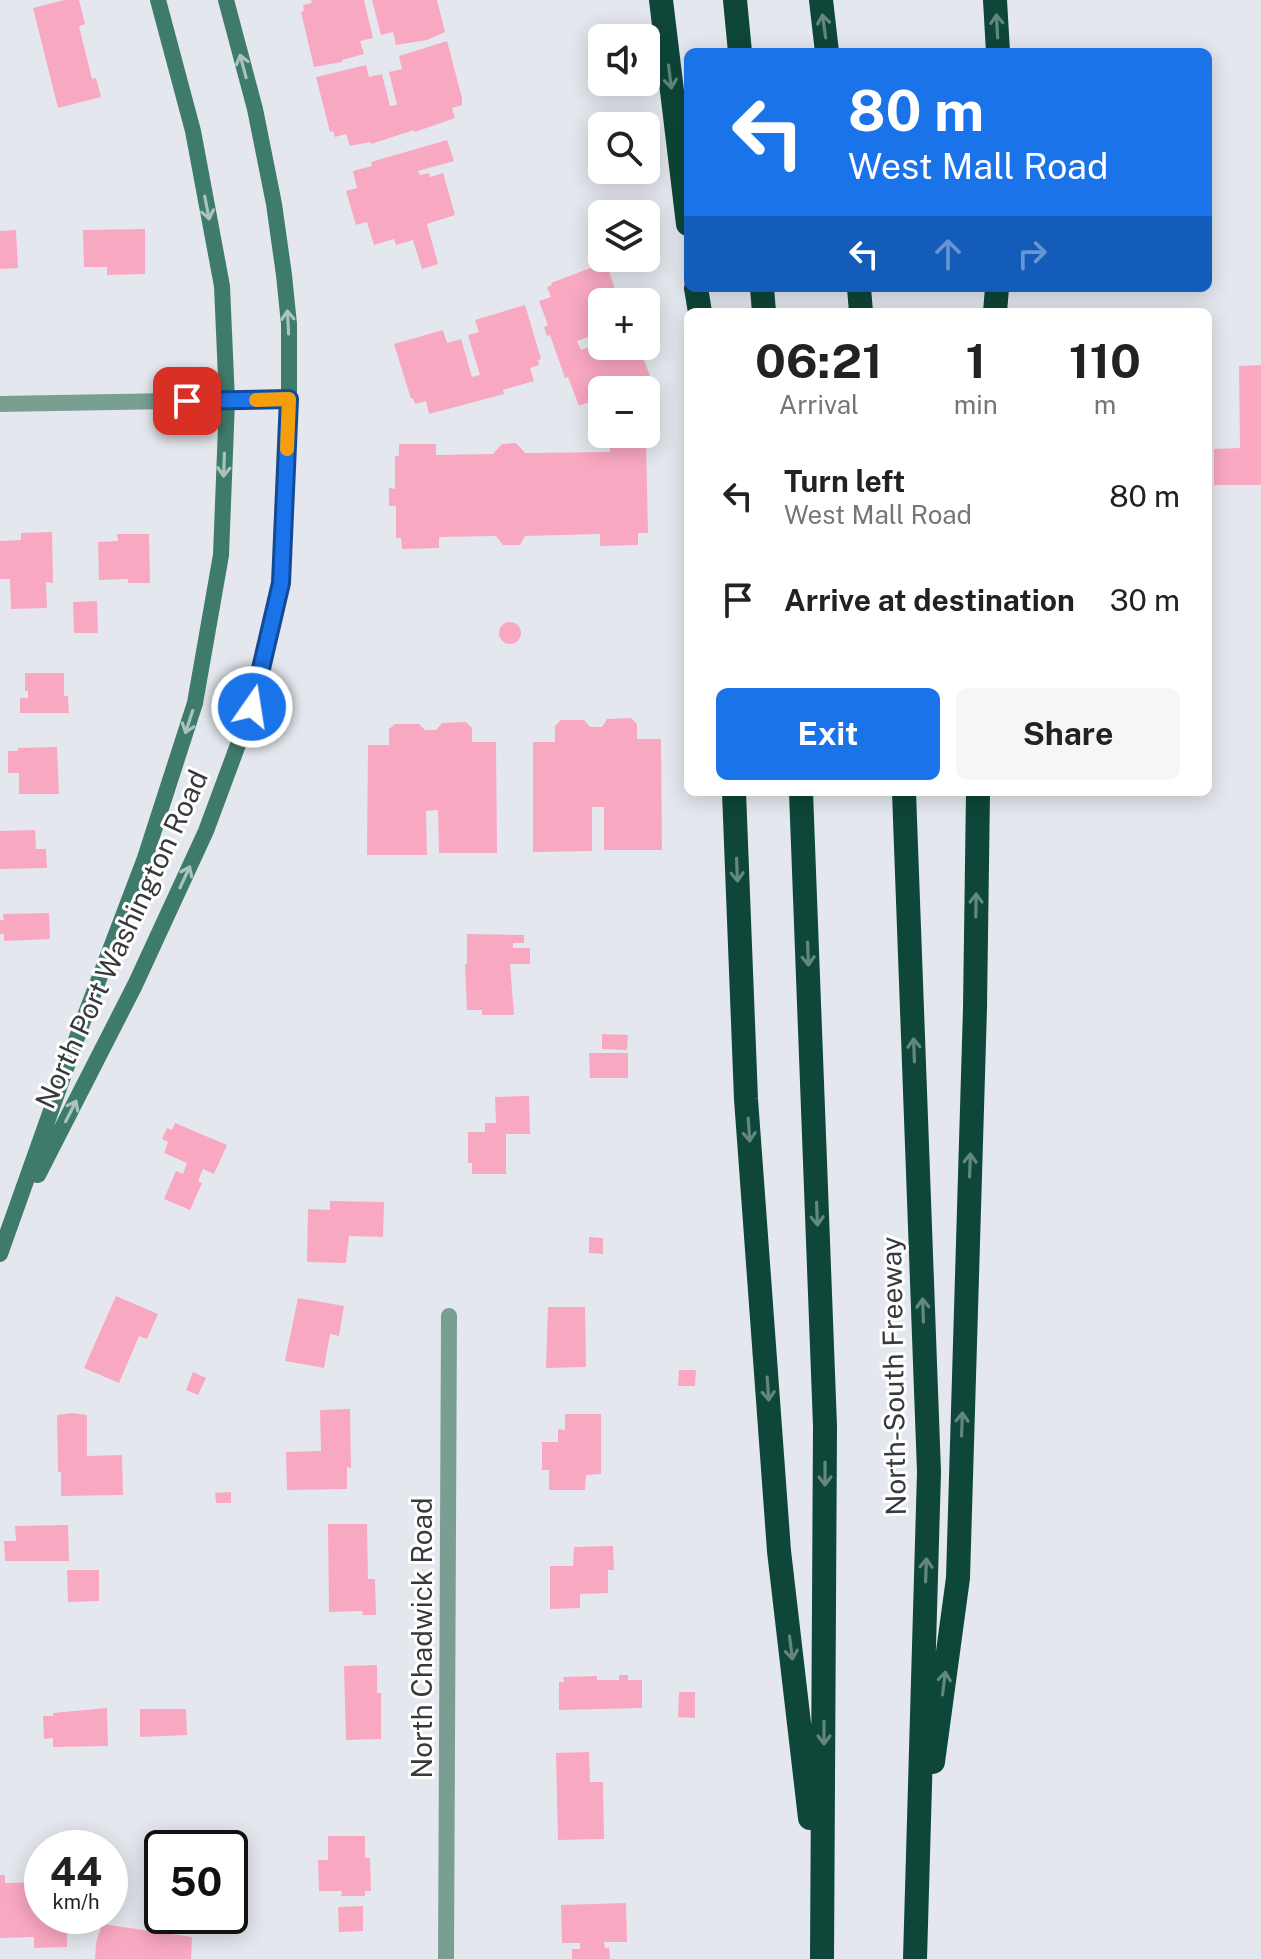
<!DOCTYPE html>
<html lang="en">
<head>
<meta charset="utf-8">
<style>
	:root { --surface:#fff; --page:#f6f6f6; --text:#222; --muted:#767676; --accent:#1a73e8 }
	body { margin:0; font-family:"Public Sans",sans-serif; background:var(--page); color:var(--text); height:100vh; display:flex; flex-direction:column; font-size:30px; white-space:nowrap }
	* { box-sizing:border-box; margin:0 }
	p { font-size:26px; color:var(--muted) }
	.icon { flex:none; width:44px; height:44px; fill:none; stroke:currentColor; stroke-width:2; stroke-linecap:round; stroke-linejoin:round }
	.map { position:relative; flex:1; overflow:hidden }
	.panel { position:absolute; left:684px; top:308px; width:528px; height:488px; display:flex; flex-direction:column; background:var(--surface); border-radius:12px; box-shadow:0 4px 20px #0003 }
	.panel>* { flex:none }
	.top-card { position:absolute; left:684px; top:48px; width:528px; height:244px; border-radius:12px; box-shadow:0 4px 20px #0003; background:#1a73e8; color:#fff; overflow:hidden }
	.controls { position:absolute; left:588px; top:24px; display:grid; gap:16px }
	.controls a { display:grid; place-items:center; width:72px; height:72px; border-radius:12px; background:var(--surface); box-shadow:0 4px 20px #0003; font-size:40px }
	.speed { position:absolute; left:24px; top:1830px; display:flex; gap:16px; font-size:40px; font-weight:700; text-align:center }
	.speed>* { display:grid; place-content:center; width:104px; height:104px; border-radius:50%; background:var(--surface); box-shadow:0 4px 20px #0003; line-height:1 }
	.speed small { font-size:20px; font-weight:400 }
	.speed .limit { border:4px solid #111; border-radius:12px; background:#fff; color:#111 }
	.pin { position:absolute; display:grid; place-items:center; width:68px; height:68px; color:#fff; margin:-34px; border-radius:16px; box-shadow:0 4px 12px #0006 }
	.me { position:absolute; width:88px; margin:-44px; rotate:13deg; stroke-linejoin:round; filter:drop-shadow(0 0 6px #0008) }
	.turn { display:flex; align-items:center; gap:28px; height:168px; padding:0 32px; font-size:36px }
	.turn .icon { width:104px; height:104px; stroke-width:2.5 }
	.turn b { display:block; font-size:56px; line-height:68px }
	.lanes { display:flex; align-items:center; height:76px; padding:0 32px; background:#0003; justify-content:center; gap:40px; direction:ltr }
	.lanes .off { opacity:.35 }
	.eta { display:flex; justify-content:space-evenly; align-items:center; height:136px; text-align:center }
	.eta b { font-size:48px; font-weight:700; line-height:56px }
	.action { display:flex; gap:16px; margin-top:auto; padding:16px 32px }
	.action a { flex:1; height:92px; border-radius:12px; background:var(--accent); color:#fff; font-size:32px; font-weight:700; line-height:92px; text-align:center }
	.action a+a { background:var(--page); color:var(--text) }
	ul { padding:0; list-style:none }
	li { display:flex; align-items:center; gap:24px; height:104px; padding:0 32px }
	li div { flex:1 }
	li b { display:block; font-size:30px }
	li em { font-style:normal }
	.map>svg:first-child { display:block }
	.building { fill:#f9a8c1 }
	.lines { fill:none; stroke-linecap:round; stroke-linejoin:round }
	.minor { stroke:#799f93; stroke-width:16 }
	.secondary { stroke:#3f7b6b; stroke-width:16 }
	.motorway { stroke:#0e4639; stroke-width:24 }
	.oneway { stroke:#62877e }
	.oneway2 { stroke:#a9c4bc }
	.route-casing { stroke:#114b97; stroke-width:20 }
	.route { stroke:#1a73e8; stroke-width:14 }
	.slow { stroke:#f59e0b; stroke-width:14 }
	.labels { text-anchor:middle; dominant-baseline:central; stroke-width:6; stroke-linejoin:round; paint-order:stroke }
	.street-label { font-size:28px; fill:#37393b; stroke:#fff }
</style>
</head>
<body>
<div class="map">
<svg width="1261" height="1959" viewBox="0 0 1261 1959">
	<rect width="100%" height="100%" fill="#e4e8ee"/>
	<path class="building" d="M64 0H79L85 24 79 26 92 79 96 78 101 97 58 108 33 8Z
		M311 0H364L373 38 360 41 364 54 342 60V62L314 67 301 12 304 11 303 5 312 3Z
		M372 0H437L445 32 427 40 396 45 393 32 381 35Z
		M447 41 462 98V105L452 108 455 118 415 132 414 130 371 144 370 142 350 146 346 134 335 137 333 131 330 132 316 77 366 65 369 77 382 74 390 106 397 105 389 72 402 69 399 56Z
		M447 140 454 161 418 171 420 175 429 173 430 177 443 173 455 215 427 224 438 264 422 269 413 240 396 245 394 239 374 245 367 222 356 225 346 191 357 188 353 171 372 166 371 162Z
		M145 229V274L107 275V267H84L83 230Z
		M16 230 18 268 0 269V231Z
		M606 262 619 302H602V332L577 341 581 350 602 342V346H636L640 356 642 355 655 389 646 392V390H602V407L595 410 591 401 579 406 568 377 565 378 550 335 547 336 544 327 548 325 539 301 551 297 547 287 552 285 551 283Z
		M525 305 541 359 538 360 539 365 530 368 534 381 503 390 504 394 429 414 426 401 415 404 413 398 411 399 394 344 443 330 447 343 461 339 472 377 480 375 468 335 479 332 475 320Z
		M1261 365V485H1214V449L1240 448 1239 366Z
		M646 441 648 533H638V545L600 546V534L525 536 520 545H503L496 536 439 537V548L402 549 401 538H396V506H389V488L395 489V456H399V444H436V455L493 454 502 444 516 443 525 453 610 452V442Z
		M52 532 53 583 46 582 47 608 11 609 10 579H0V541L21 540V533Z
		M117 534H149L150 583H128V579L99 580 98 542 118 541Z
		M97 601 98 633H74L73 602Z
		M499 633a11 11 0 1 1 22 0a11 11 0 1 1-22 0Z
		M25 673H64V696H68L69 713H20V698H28V691H25Z
		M631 718 637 724V739H661L662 850H604V807H592V851L533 852V742H555V726L561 720H584L590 727H602L607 719Z
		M466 722 472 728V742H496L497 853H439L438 810 426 811 427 855H367L368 745H389V729L395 724H419L425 730H436L442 723Z
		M57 747 59 794H19V773H8V751H18V748Z
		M35 830 36 849H46L47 868 0 869V831Z
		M49 913 50 939 4 941V934H0V920H4L3 914Z
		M467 934 524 935V943H513V948H530V964H510L514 1015H482V1010H467L465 964H467Z
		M602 1034 628 1035 627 1050 602 1049Z
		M589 1053H628V1078H590Z
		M529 1096 530 1134H506V1174H472V1163H468V1132H485V1123H496L495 1097Z
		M175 1123 227 1145 214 1174 203 1169 198 1181 202 1183 190 1210 164 1199 176 1171 183 1174 187 1163 164 1153 168 1142 162 1139 167 1128 172 1130Z
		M330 1201 384 1202 383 1237 349 1236 346 1263 307 1262 308 1209 330 1210Z
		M589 1237 603 1238V1254L589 1253Z
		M116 1296 158 1314 147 1339 139 1336 119 1383 84 1368Z
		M298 1298 344 1306 339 1336 330 1334 324 1368 285 1361Z
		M548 1307H585L586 1367 546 1368Z
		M679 1370H696L695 1386H678Z
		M193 1372 206 1378 198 1395 186 1390Z
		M350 1409 351 1468 347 1467V1489L287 1490 286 1452 321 1451 320 1410Z
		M72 1413 87 1415V1456L122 1455 123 1495 61 1496V1472H58L57 1415Z
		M565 1414H601V1474L586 1475 585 1490H549V1470H542V1442H558V1429L565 1430Z
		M231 1492V1503H216L215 1493Z
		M328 1524H367L368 1579H375L376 1615H363L362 1611 329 1612Z
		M68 1525 69 1561H5L4 1541H16L15 1526Z
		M613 1546 614 1570H608V1593L580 1594V1608L550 1609V1566H573L574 1547Z
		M67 1570H99V1601L68 1602Z
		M377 1665V1693H381V1739L346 1740 344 1666Z
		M619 1675H628V1680H642V1708L559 1710V1682H564L563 1677 597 1676V1680H619Z
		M679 1692H695V1718L678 1717Z
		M107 1708 108 1746 53 1747V1738L44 1739 43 1716H53V1713Z
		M140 1709H186L187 1735 140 1737Z
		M589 1752 590 1782H603L604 1839 558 1840 556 1753Z
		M328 1836H365V1858H370L371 1891H365V1896H341L342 1891H319L318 1860H328Z
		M0 1875H5V1883L42 1882V1916H67V1947L34 1948V1937L0 1938Z
		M626 1903 627 1942H604L605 1948H609L610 1959H572V1949H580V1943H562L561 1905Z
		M363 1906V1931L339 1932 338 1907Z
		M102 1924 192 1937 191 1959H95L96 1943Z"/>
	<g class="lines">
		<path class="minor" d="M0 404 289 399
			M446 1959 449 1316"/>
		<path class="secondary" d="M38 1175 135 985 206 831 252 707 281 583 289 399V324L284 275 274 204 255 109 226 0
			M0 1254 80 1029 145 858 195 703 221 555 227 401 222 286 193 131 158 0"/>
		<path class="motorway" d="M661 0 688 224
			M735 0 740 52
			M821 0 827 52
			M995 0 998 52
			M696 288 700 312
			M762 288 764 312
			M859 288 861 312
			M995 312 997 288
			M734 792 746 1099 779 1551 810 1818
			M801 792 825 1426 822 1959
			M904 792 929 1472 915 1959
			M933 1762 958 1578 975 1008 978 792"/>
	</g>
	<defs><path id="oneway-shaft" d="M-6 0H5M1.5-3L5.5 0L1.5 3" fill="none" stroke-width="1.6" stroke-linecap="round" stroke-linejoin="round" transform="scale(2)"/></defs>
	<g class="oneway">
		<use href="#oneway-shaft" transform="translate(824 26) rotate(-98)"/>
		<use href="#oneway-shaft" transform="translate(997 26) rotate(-93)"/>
		<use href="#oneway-shaft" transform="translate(670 77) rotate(83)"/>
		<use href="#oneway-shaft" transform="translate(737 870) rotate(88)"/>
		<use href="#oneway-shaft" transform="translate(976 905) rotate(-89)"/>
		<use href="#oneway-shaft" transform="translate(808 954) rotate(88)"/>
		<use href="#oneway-shaft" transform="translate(914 1050) rotate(-92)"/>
		<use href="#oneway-shaft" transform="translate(749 1130) rotate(86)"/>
		<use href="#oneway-shaft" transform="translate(970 1165) rotate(-88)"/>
		<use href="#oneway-shaft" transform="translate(817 1214) rotate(88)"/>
		<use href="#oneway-shaft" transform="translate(923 1310) rotate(-92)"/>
		<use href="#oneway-shaft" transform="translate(768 1389) rotate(86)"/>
		<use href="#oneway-shaft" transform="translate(962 1424) rotate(-88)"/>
		<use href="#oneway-shaft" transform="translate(825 1474) rotate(90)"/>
		<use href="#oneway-shaft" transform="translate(926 1570) rotate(-88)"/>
		<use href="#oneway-shaft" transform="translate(791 1648) rotate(83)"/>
		<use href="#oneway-shaft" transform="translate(944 1683) rotate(-83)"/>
		<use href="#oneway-shaft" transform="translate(824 1733) rotate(90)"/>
	</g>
	<g class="oneway2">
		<use href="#oneway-shaft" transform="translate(243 66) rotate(-105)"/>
		<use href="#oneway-shaft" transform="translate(207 208) rotate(79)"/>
		<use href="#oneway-shaft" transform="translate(288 322) rotate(-93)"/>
		<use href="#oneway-shaft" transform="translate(224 465) rotate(92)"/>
		<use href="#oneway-shaft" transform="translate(189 722) rotate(108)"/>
		<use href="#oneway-shaft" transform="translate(185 877) rotate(-65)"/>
		<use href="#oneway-shaft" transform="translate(71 1111) rotate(-63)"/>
	</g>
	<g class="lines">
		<g class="route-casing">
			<path id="route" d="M187 401 289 399 281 583 252 707"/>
		</g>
		<use href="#route" class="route"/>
		<path class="slow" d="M256 400 289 399 287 449"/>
	</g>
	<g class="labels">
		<g class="street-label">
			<text transform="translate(121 939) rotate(-65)">North Port Washington Road</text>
			<text transform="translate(893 1376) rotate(-91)">North-South Freeway</text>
			<text transform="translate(421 1638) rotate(-90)">North Chadwick Road</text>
		</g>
	</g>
</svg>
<div class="controls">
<a><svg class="icon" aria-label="sound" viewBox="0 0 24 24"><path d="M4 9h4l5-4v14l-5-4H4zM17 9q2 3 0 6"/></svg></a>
<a><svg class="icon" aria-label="search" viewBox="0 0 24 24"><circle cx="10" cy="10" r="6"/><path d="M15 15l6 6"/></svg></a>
<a><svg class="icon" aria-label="layers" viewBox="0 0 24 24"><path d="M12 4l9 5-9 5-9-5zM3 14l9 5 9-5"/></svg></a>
<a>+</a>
<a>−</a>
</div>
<div class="speed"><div>44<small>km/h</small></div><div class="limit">50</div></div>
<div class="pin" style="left:187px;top:401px;background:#d93025"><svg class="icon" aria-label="arrive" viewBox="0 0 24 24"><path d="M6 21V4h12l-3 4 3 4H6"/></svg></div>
<svg class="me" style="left:252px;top:707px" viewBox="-20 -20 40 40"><circle r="17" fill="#1a73e8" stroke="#fff" stroke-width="3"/><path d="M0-11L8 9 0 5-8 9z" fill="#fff"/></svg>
<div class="top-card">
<div class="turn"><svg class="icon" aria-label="left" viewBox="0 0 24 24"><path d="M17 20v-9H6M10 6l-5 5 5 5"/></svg><div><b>80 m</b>West Mall Road</div></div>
<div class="lanes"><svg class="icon" aria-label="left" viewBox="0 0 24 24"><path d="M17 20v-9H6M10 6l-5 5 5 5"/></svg><svg class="icon off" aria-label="ahead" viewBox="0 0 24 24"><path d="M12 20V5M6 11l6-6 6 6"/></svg><svg class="icon off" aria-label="right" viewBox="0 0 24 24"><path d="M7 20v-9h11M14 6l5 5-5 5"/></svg></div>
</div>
<section class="panel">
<div class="eta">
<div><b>06:21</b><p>Arrival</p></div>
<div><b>1</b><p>min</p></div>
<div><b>110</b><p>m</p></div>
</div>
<ul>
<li><svg class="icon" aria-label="left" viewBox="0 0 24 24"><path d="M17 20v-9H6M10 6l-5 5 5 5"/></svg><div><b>Turn left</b><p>West Mall Road</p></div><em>80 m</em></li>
<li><svg class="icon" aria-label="arrive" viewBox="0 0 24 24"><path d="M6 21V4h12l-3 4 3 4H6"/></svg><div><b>Arrive at destination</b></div><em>30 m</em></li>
</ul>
<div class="action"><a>Exit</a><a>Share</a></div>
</section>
</div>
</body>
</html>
